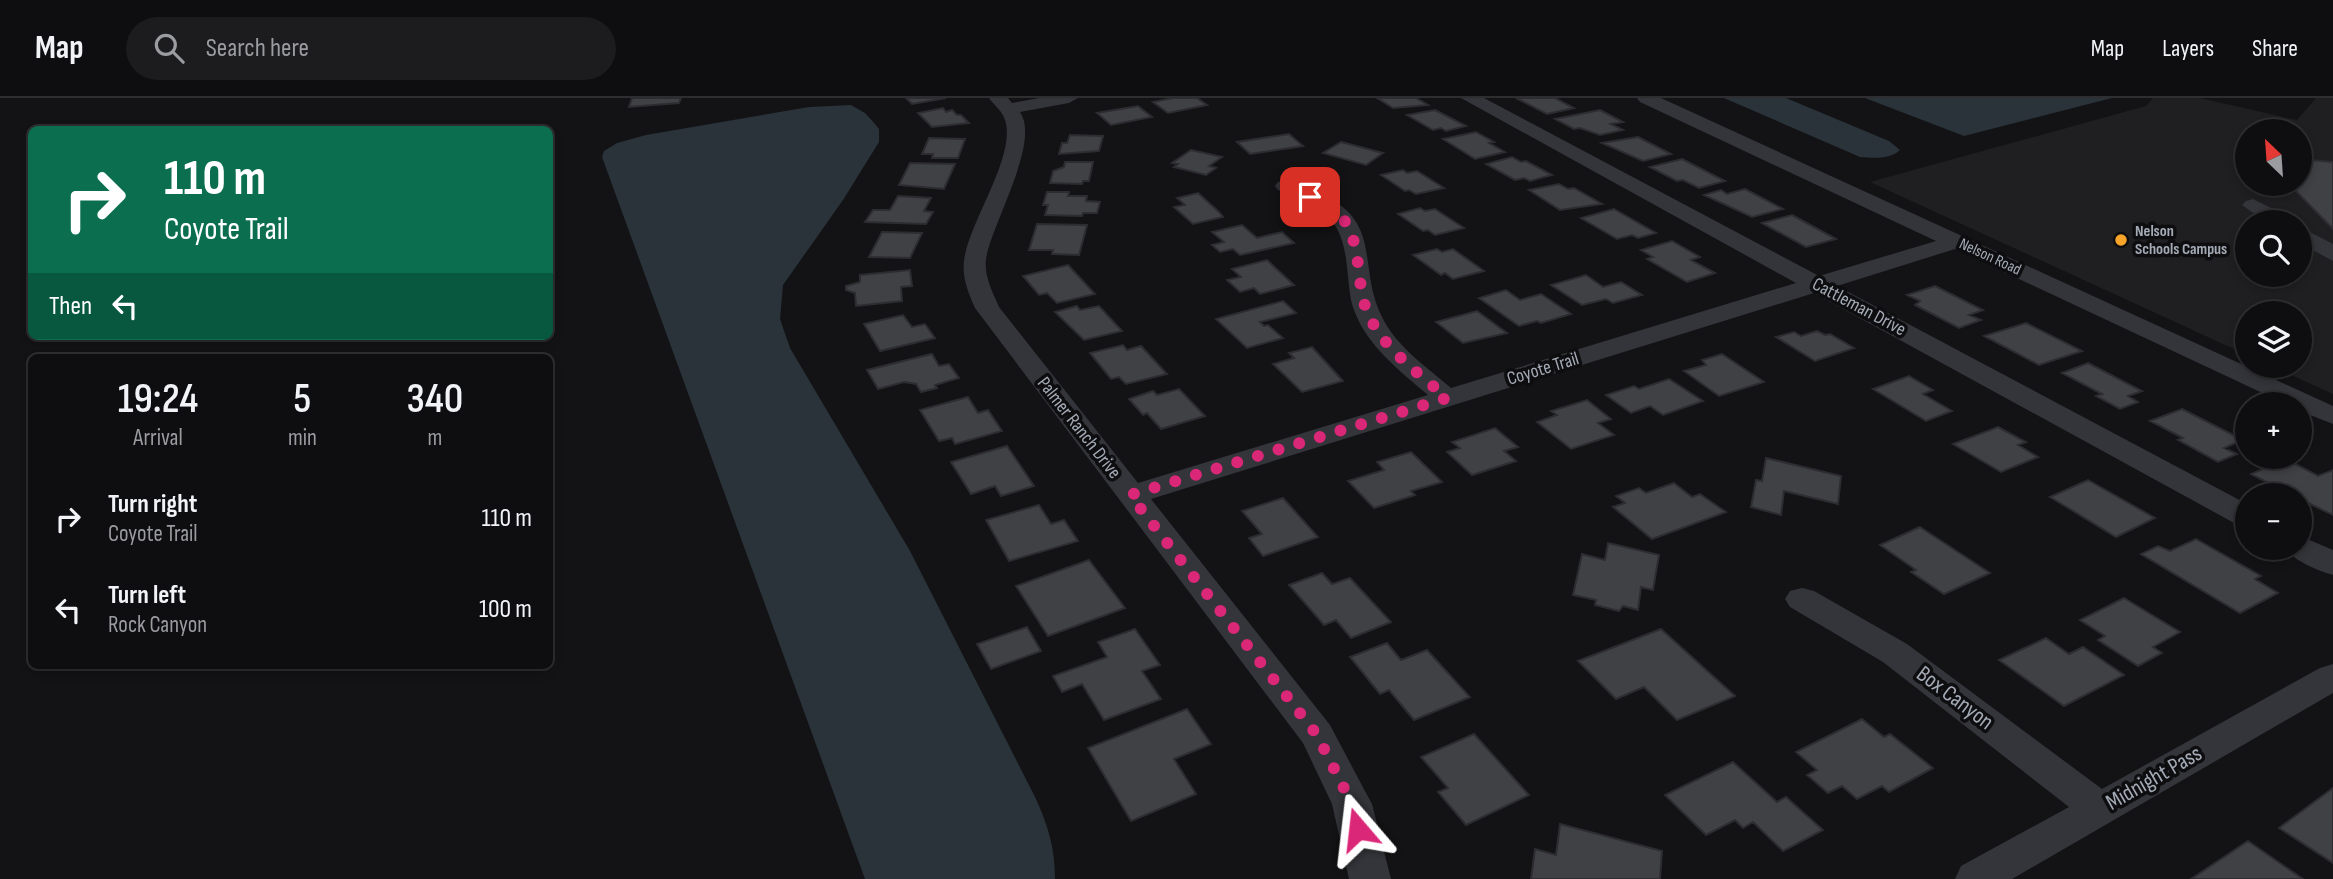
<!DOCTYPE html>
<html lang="en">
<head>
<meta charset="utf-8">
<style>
	:root { --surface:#0e0e10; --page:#1c1c1e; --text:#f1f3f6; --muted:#9b9c9f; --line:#2e2e30 }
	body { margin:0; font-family:"Sofia Sans Condensed",sans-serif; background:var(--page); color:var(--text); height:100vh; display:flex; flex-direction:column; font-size:26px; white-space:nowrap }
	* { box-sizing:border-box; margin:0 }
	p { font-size:23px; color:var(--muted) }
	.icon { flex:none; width:38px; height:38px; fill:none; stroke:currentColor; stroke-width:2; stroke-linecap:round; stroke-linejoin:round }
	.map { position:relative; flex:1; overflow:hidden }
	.details { position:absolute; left:28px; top:256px; width:525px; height:315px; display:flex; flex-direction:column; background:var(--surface); border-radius:10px; box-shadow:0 4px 10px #0003,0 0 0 2px var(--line) }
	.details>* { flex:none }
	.guide { position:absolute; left:28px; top:28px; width:525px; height:214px; border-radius:10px; box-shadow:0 4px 10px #0003,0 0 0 2px var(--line); background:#0b6e4f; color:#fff; overflow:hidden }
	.needle { width:46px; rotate:335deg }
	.controls { position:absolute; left:2235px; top:21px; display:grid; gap:14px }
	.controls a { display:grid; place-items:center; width:77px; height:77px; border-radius:50%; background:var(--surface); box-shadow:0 4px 10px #0003,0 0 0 2px var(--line); font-size:35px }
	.pin { position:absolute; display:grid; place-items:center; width:60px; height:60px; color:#fff; margin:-30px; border-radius:14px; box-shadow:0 4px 10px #0006 }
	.me { position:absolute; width:77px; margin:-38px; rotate:343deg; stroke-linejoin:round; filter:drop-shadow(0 0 5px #0008) }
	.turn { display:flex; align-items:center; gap:24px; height:147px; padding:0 21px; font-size:32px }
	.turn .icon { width:91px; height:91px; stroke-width:2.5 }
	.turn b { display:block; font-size:49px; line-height:60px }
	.then { display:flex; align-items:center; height:66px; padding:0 21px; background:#0003; gap:14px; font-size:26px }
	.eta { display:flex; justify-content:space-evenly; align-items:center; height:119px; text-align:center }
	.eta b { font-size:42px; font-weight:600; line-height:49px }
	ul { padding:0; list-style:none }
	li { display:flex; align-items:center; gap:21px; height:91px; padding:0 21px }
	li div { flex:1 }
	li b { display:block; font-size:26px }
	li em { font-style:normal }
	header { display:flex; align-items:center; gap:42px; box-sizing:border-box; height:98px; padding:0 35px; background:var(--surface); border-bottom:2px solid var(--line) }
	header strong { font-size:33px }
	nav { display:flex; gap:38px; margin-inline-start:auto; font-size:24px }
	.search { width:490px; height:63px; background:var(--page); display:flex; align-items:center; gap:18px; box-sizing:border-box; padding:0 24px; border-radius:38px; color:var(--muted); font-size:26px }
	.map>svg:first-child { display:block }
	.built { fill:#1f1f22; fill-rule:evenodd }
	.water { fill:#293339 }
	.building { fill:#3f4145; stroke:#2d2d31; stroke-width:2 }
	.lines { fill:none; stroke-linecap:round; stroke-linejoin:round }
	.minor { fill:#34353a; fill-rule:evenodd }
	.route { stroke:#db2777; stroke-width:12; stroke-dasharray:0 21.6 }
	.poi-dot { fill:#f7a529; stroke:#0e0e10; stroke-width:2.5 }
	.labels { text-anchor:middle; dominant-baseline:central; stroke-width:7; stroke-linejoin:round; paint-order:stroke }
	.far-poi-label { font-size:16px; font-weight:bold; fill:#a4abb6; stroke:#0e0e10; text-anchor:start }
	.far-street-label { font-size:16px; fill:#a4abb6; stroke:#0e0e10 }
	.street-label { font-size:19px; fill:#a4abb6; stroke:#0e0e10 }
	.near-street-label { font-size:23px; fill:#a4abb6; stroke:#0e0e10 }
</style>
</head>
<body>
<header>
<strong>Map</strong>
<div class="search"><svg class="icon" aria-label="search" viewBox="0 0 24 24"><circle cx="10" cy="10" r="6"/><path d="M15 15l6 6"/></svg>Search here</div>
<nav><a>Map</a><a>Layers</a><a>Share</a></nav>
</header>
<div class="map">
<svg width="2333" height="781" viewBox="0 0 2333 781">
	<rect width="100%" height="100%" fill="#131315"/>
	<path class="built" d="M2153 0H2200L2297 22 2316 0H2333V296L2271 268H2300V215H2247V257L1870 84 2146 8ZM2247 33H2300V86H2247ZM2247 124H2300V177H2247Z"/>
	<path class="water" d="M1724 0H1786L1889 43 1900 52C1889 62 1873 60 1860 59Z
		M1865 0H2112L1964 38Z
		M851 7 865 15 875 26 879 31V44L843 102 783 187 780 221 790 250 910 453 1035 699C1048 727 1055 750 1055 781H865L602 59 604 53 617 45 646 37 809 9Z"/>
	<path class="building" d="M632 0H681L679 5 629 9Z
		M906 0H946L912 6Z
		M1173 0H1197L1207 7 1168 15 1153 4Z
		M1377 0H1416L1428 7 1393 10Z
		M1516 0H1555L1574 10 1547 16Z
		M1138 8 1152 19 1111 27 1097 15Z
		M943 10 946 14 952 12 957 17H961L969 25 932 29 918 15Z
		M1435 12 1466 28 1446 33 1441 30 1433 32 1407 17Z
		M1600 12 1623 24 1611 26 1623 32 1600 37 1580 30 1574 31 1555 21Z
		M1476 34 1494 44 1489 45 1505 54 1475 61 1443 41Z
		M1289 36 1303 48 1250 56 1237 44Z
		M1070 37 1103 38 1099 53 1059 56 1062 45H1067Z
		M1638 39 1671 56 1643 63 1602 45Z
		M929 40 965 41 958 60H932L933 56H922Z
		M1341 44 1383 55 1366 67 1323 55Z
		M1191 52 1222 59 1209 68 1216 70 1206 77 1174 69 1178 66 1172 65Z
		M1512 59 1521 64 1526 63 1552 77 1530 83 1524 80 1515 82 1486 66Z
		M1682 61 1725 83 1699 90 1683 82 1677 83 1650 69Z
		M2300 61 2333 64V131L2289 86H2300V68L2307 69Z
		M1065 64H1093L1089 83H1083L1082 86 1050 85 1053 73 1064 69Z
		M910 65 955 66 944 91 899 87Z
		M1403 72 1407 75 1417 73 1444 90 1416 96 1409 92 1405 93 1381 77Z
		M1559 86 1568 91 1574 90 1602 106 1560 112 1529 92Z
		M1745 91 1783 111 1752 119 1704 97 1721 92 1727 96Z
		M1047 94H1069L1068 98H1087L1086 103 1100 104 1097 115H1083L1082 118 1045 117 1048 107H1043Z
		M1198 95 1219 114 1223 119 1193 126 1174 109 1185 107 1177 100Z
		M898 98 931 100 924 113 933 114 926 126 865 124 873 112H890Z
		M1420 110 1425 113 1435 111 1464 130 1435 137 1428 132 1423 133 1398 116Z
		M1614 111 1656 135 1638 140 1632 137 1617 141 1581 120Z
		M1792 117 1836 141 1806 149 1762 125Z
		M1037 126 1087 127 1079 157 1052 156 1053 152H1029Z
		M1242 127 1257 140 1282 134 1294 145 1240 157 1233 151 1220 154 1212 147 1224 144 1212 134Z
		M882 134 922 135 910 160 869 159Z
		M1672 143 1700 159 1691 162 1715 175 1687 184 1647 161 1653 159 1641 152Z
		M1437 151 1442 154 1453 151 1484 173 1453 181 1445 175 1441 177 1413 157Z
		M1267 162 1294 187 1260 196 1254 190 1240 194 1227 182 1241 179 1232 171Z
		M1068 167 1095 196 1057 205 1047 195 1039 197 1023 178Z
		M910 172 912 188 901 189 902 203 856 208 855 195 846 192V188L860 184V177Z
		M1586 177 1603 189 1621 184 1642 197 1613 205 1606 201 1582 207 1551 187Z
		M1935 188 1983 212 1969 217 1981 222 1959 230 1915 207 1920 203 1907 197Z
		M1506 192 1520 202 1541 196 1571 216 1541 225 1537 223 1519 228 1479 200Z
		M1283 203 1296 215 1260 224 1264 228 1268 227 1283 240 1247 250 1216 221Z
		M1077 208 1080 212 1099 208 1122 233 1084 242 1055 214Z
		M1477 213 1507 235 1463 245 1436 224Z
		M903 217 912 229 925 226 935 240 880 253 864 226Z
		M2026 225 2082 253 2039 267 1984 238Z
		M1817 233 1825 237 1830 236 1854 250 1815 263 1776 239 1794 234 1801 238Z
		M1123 247 1127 252 1141 248 1167 276 1126 286 1119 279 1111 281 1090 255Z
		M1312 249 1343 283 1302 294 1273 266 1294 260 1289 255Z
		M932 256 939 268 949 266 959 280 935 287 937 290 921 294 916 286 904 284 878 291 867 272Z
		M1722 256 1764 284 1719 298 1684 273 1706 267 1702 262Z
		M2088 265 2142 293 2128 298 2138 304 2120 311 2096 298 2102 296 2062 275Z
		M1909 278 1933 292 1923 296 1952 313 1926 323 1873 291Z
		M1669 281 1703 303 1663 317 1650 308 1631 315 1606 297 1634 288 1639 291Z
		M1179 291 1205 318 1161 331 1147 315 1143 317 1129 301 1153 293 1157 297Z
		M968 299 978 315 988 312 1002 333 955 346 952 340 939 343 920 312Z
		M1587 302 1611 321 1598 325 1614 337 1571 351 1537 324 1557 317 1551 313Z
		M2182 311 2243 342 2224 350 2237 356 2218 364 2178 342 2183 340 2150 323Z
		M1998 329 2026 344 2018 347 2038 359 2001 374 1953 346Z
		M1495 330 1518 349 1504 353 1516 363 1472 377 1447 354 1460 350 1452 344Z
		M1007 348 1034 388 1001 398 995 388 971 396 951 364Z
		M1411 354 1442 384 1411 393 1415 397 1374 410 1348 383 1384 372 1377 364Z
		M1766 360 1841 378 1838 406 1784 393 1781 417 1751 409 1756 382 1762 383Z
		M2286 361 2318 378 2333 372V417L2300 401V397H2292L2251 376Z
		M2088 382 2155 420 2116 439 2050 399Z
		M1674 385 1692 399 1700 396 1726 414 1652 441 1613 409 1625 405 1616 398 1639 390 1646 395Z
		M1283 400 1318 439 1263 458 1249 440 1262 436 1242 413Z
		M1039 407 1051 426 1064 422 1078 443 1009 463 986 422Z
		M1920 429 1990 475 1944 496 1911 474 1916 472 1880 447Z
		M2196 441 2261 478 2255 481 2278 495 2240 515 2141 456 2158 448 2170 453Z
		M1608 445 1659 457 1653 492 1641 489 1638 512 1623 508 1619 513 1595 507 1596 502 1573 497 1582 456 1605 462Z
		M1089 462 1125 510 1048 538 1016 488Z
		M1322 475 1332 486 1350 480 1391 524 1351 540 1336 522 1324 527 1289 487Z
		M2124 500 2180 534 2153 549 2162 555 2138 568 2098 542 2105 538 2080 522Z
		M1027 529 1041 553 991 571 977 546Z
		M1135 531 1160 567 1142 573 1161 601 1104 622 1082 586 1062 594 1053 578 1107 559 1098 544Z
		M1661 531 1735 598 1677 622 1644 589 1616 601 1578 563Z
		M2046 540 2069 556 2083 549 2124 577 2064 608 1999 562Z
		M1387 545 1401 562 1427 552 1470 599 1414 622 1389 592 1380 596 1350 559Z
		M1187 611 1211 646 1174 661 1196 696 1131 723 1088 650Z
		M1862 621 1884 639 1890 636 1933 670 1889 694 1882 688 1857 701 1842 688 1828 695 1807 677 1817 672 1796 654Z
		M1474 636 1529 697 1466 727 1438 694 1448 690 1421 659Z
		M1733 664 1777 704 1786 699 1823 732 1783 753 1753 724 1743 730 1735 722 1706 737 1665 697Z
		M2333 690V765L2279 730Z
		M1560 726 1662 753 1660 781H1531L1535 751 1556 757Z
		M2248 743 2303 781H2191Z"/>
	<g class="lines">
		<path class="minor" d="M989 0H1008L1012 5 1039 0H1078L1069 5 1020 14C1041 44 991 127 986 161 984 178 992 193 999 209L1138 385 1428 297C1400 273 1367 248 1354 212 1349 199 1349 184 1347 169 1342 116 1322 112 1278 92L1275 88 1278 84C1290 80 1302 88 1313 92 1387 122 1355 168 1383 221 1398 250 1428 270 1451 290L1796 185 1461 0H1484L1819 178 1936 143 1640 4 1637 0H1661L2333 308V326L2300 313V306H2286L1955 151 1837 188 2247 406V429L2236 426 1814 195 1151 401 1330 627 1366 695 1372 706 1391 781H1349L1332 706 1303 645 975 210C968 194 962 180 964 163 968 125 1017 58 1005 22 1003 14 994 7 989 0Z
			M2253 101 2289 119 2292 124H2266L2242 107 2246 103Z
			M2300 129 2333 146V163L2300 145Z
			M2300 438 2333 452V477C2318 473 2294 463 2285 450H2300Z
			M1802 490 1814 493 1907 546 2102 691 2320 570 2333 566V595L2012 781H1955L1961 768 2069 709 1883 564 1790 509 1785 501 1790 493Z"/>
	</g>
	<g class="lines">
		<path class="route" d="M1310 99C1317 103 1328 106 1334 111 1367 139 1352 188 1371 222 1388 254 1421 277 1447 300L1130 397 1317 637 1352 706 1358 731"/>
	</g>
	<circle class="poi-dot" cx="2121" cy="142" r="7"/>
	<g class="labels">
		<g class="far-poi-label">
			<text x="2135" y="133">Nelson<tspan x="2135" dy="18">Schools Campus</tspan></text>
		</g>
		<g class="far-street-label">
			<text transform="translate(1990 159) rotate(25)">Nelson Road</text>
		</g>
		<g class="street-label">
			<text transform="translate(1859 209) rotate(28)">Cattleman Drive</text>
			<text transform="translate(1543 271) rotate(-17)">Coyote Trail</text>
			<text transform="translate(1079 330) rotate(52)">Palmer Ranch Drive</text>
		</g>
		<g class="near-street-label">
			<text transform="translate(1955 600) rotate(37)">Box Canyon</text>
			<text transform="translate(2154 680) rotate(-30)">Midnight Pass</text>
		</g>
	</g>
</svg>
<div class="controls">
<a><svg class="needle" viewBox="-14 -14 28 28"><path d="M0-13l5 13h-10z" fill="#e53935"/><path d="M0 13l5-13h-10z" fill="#9b9c9f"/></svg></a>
<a><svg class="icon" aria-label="search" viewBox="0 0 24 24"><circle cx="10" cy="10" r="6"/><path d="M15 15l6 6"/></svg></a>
<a><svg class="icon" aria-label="layers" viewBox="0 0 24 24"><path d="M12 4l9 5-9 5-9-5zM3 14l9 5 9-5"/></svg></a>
<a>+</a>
<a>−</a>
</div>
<div class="pin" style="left:1310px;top:99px;background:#d93025"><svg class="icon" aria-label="arrive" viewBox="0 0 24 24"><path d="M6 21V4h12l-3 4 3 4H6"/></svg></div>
<svg class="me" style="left:1358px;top:731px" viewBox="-20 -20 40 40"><path d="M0-17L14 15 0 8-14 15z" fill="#db2777" stroke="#fff" stroke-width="4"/></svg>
<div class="guide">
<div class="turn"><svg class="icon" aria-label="right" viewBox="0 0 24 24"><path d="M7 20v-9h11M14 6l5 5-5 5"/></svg><div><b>110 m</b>Coyote Trail</div></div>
<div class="then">Then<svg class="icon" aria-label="left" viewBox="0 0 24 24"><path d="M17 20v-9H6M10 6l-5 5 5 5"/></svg></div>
</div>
<section class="details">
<div class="eta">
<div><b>19:24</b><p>Arrival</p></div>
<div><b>5</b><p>min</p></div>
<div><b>340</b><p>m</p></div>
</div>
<ul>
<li><svg class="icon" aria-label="right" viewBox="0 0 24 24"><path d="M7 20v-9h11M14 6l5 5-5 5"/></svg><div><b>Turn right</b><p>Coyote Trail</p></div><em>110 m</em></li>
<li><svg class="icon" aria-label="left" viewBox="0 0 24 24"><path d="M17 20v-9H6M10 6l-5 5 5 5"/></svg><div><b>Turn left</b><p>Rock Canyon</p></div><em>100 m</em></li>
</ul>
</section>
</div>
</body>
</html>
